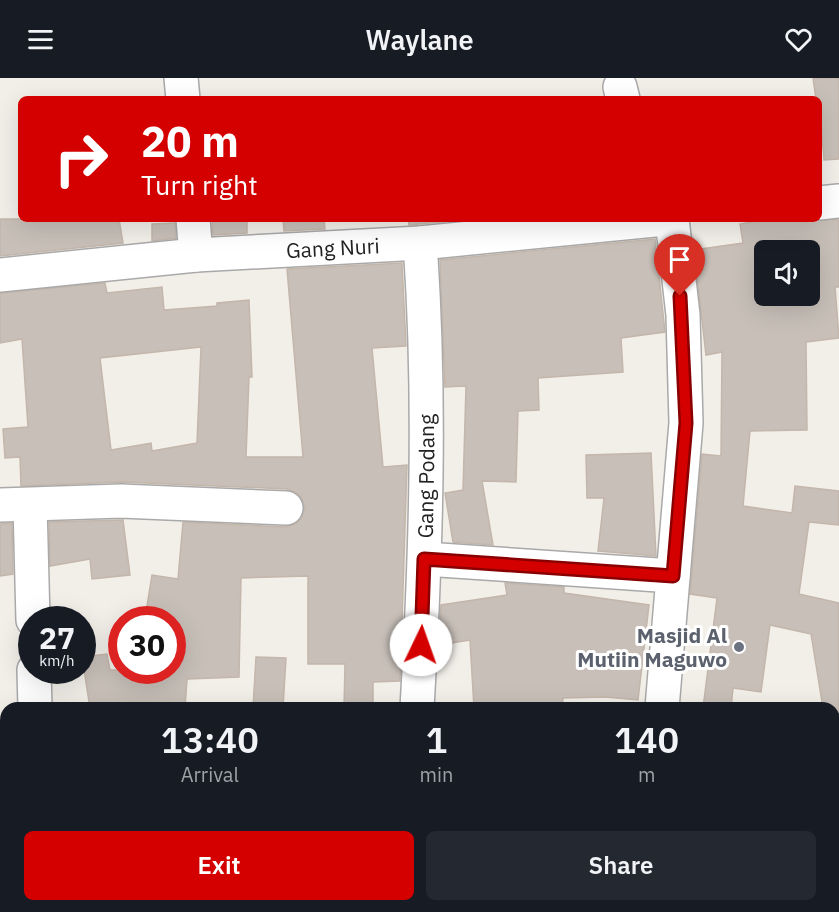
<!DOCTYPE html>
<html lang="en">
<head>
<meta charset="utf-8">
<style>
	:root { --surface:#171b24; --page:#242831; --text:#f1f3f6; --muted:#9ea1a6; --accent:#d40000 }
	body { margin:0; font-family:"IBM Plex Sans",sans-serif; background:var(--page); color:var(--text); height:100vh; display:flex; flex-direction:column; font-size:22px; white-space:nowrap }
	* { box-sizing:border-box; margin:0 }
	p { font-size:20px; color:var(--muted) }
	.icon { flex:none; width:33px; height:33px; fill:none; stroke:currentColor; stroke-width:2; stroke-linecap:round; stroke-linejoin:round }
	.map { position:relative; flex:1; overflow:hidden }
	.details { position:absolute; left:0px; top:624px; width:840px; height:210px; display:flex; flex-direction:column; background:var(--surface); border-radius:18px 18px 0 0; box-shadow:0 6px 24px #0002 }
	.details>* { flex:none }
	.banner { position:absolute; left:18px; top:18px; width:804px; height:126px; border-radius:9px; box-shadow:0 6px 24px #0002; background:#d40000; color:#fff; overflow:hidden }
	.buttons { position:absolute; left:754px; top:162px; display:grid; gap:12px }
	.buttons a { display:grid; place-items:center; width:66px; height:66px; border-radius:9px; background:var(--surface); box-shadow:0 6px 24px #0002; font-size:30px }
	.speed { position:absolute; left:18px; top:528px; display:flex; gap:12px; font-size:30px; font-weight:700; text-align:center }
	.speed>* { display:grid; place-content:center; width:78px; height:78px; border-radius:50%; background:var(--surface); box-shadow:0 6px 24px #0002; line-height:1 }
	.speed small { font-size:15px; font-weight:400 }
	.speed .limit { border:9px solid #d22; background:#fff; color:#111 }
	.pin { position:absolute; display:grid; place-items:center; width:51px; height:51px; color:#fff; margin:-62px -26px; border-radius:50% 50% 50% 0; rotate:-45deg; box-shadow:0 0 6px #0007 }
	.pin .icon { rotate:45deg }
	.me { position:absolute; width:66px; margin:-33px; rotate:3deg; stroke-linejoin:round; filter:drop-shadow(0 0 4px #0008) }
	.turn { display:flex; align-items:center; gap:21px; height:126px; padding:0 24px; font-size:27px }
	.turn .icon { width:78px; height:78px; stroke-width:2.5 }
	.turn b { display:block; font-size:42px; line-height:51px }
	.eta { display:flex; justify-content:space-evenly; align-items:center; height:102px; text-align:center }
	.eta b { font-size:36px; font-weight:600; line-height:42px }
	.cta { display:flex; gap:12px; margin-top:auto; padding:12px 24px }
	.cta a { flex:1; height:69px; border-radius:9px; background:var(--accent); color:#fff; font-size:24px; font-weight:600; line-height:69px; text-align:center }
	.cta a+a { background:var(--page); color:var(--text) }
	header { display:flex; justify-content:space-between; align-items:center; height:78px; padding:0 24px; background:var(--surface); font-size:27px; font-weight:600 }
	.map>svg:first-child { display:block }
	.building { fill:#c7bfb8; stroke:#c4b6ab; stroke-width:1.5; fill-rule:evenodd }
	.lines { fill:none; stroke-linecap:round; stroke-linejoin:round }
	.minor-casing { stroke:#a9a9a9; stroke-width:36 }
	.minor { stroke:#fff; stroke-width:33 }
	.route-casing { stroke:#8a0000; stroke-width:15 }
	.route { stroke:#d40000; stroke-width:10 }
	.worship-dot { fill:#6b7280; stroke:#fff; stroke-width:2 }
	.labels { text-anchor:middle; dominant-baseline:central; stroke-width:6; stroke-linejoin:round; paint-order:stroke }
	.street-label { font-size:21px; fill:#222; stroke:#fff }
	.worship-label { font-size:21px; font-weight:bold; fill:#5b616d; stroke:#fff; text-anchor:end }
</style>
</head>
<body>
<header><svg class="icon" aria-label="menu" viewBox="0 0 24 24"><path d="M4 6h16M4 12h16M4 18h16"/></svg>Waylane<svg class="icon" aria-label="heart" viewBox="0 0 24 24"><path d="M12 20l-8-8c-3-5 5-10 8-4 3-6 11-1 8 4z"/></svg></header>
<div class="map">
<svg width="839" height="834" viewBox="0 0 839 834">
	<rect width="100%" height="100%" fill="#f2efe9"/>
	<path class="building" d="M813 0H839V81L824 82 819 21H816Z
		M0 141H119L123 165 0 178Z
		M212 141H247V155L213 157Z
		M283 141H324L325 151 284 153Z
		M408 141H473L409 147Z
		M769 141 839 142V209H835L839 260 806 264 807 352 750 353 743 428 792 435 795 408 839 413V447L809 444 799 516 839 525V647H834V630H823L811 556 770 547 761 614 733 610 731 630H703L717 520 690 516 702 376 721 378 722 274 706 277 694 172 743 165 740 146ZM765 172H810V218H765Z
		M175 145 176 160 152 163V146Z
		M655 161 665 254 621 260 623 294 538 300 539 332 518 333 516 404 482 403 493 467 453 464 445 415 463 412 466 308 445 309 440 182Z
		M402 185 406 268 372 270 383 389 407 387 400 603 373 604V630H344L345 586H308V498L241 500 239 599 187 601 185 630H90L82 579 107 576 110 592H172V542L145 540 152 497 178 501 183 444 286 449 295 446 301 441 305 430 302 421 297 415 287 411 122 404 21 408 20 379 5 380 3 351 28 349 22 261 0 265V215L105 205 107 215 162 209 164 232 217 228V225L249 222 252 299H249L246 379H303L287 191ZM201 269 197 365 152 373 151 365 111 372 100 280Z
		M651 375 656 478 598 473 604 420H587L586 377Z
		M123 442 130 497 92 501 90 481 50 488 49 444Z
		M12 445 13 496 0 498V446Z
		M505 505 564 509V515L649 527 638 622 605 619 563 620 562 630H535V628L474 630 470 562 439 567 441 527 507 517Z
		M256 579 286 580 283 630H253Z"/>
	<g class="lines">
		<g class="minor-casing">
			<g id="minor">
				<path d="M181 0 183 21"/>
				<path d="M620 9 623 21"/>
				<path d="M819 125 839 123"/>
				<path d="M193 141 196 177"/>
				<path id="s1" d="M0 197 196 177 420 165 665 141"/>
				<path d="M0 427 121 423 286 430"/>
				<path d="M30 427 33 542"/>
				<path d="M425 481 673 498"/>
				<path d="M34 592 35 630"/>
				<path id="s2" d="M417 630C426 475 431 319 420 165"/>
				<path d="M662 630 686 345 683 237 672 141"/>
				<path d="M0 753H6"/>
				<path d="M834 755 839 754"/>
				<path d="M121 828 122 834"/>
				<path d="M358 834V828"/>
			</g>
		</g>
		<use href="#minor" class="minor"/>
	</g>
	<g class="lines">
		<g class="route-casing">
			<path id="route" d="M421 567 424 481 673 498 686 345 680 218"/>
		</g>
		<use href="#route" class="route"/>
	</g>
	<circle class="worship-dot" cx="739" cy="569" r="6"/>
	<g class="labels">
		<g class="street-label">
			<text stroke="none"><textPath href="#s1" startOffset="334">Gang Nuri</textPath></text>
			<text stroke="none"><textPath href="#s2" startOffset="232">Gang Podang</textPath></text>
		</g>
		<g class="worship-label">
			<text x="727" y="557">Masjid Al<tspan x="727" dy="24">Mutiin Maguwo</tspan></text>
		</g>
	</g>
</svg>
<div class="buttons">
<a><svg class="icon" aria-label="sound" viewBox="0 0 24 24"><path d="M4 9h4l5-4v14l-5-4H4zM17 9q2 3 0 6"/></svg></a>
</div>
<div class="speed"><div>27<small>km/h</small></div><div class="limit">30</div></div>
<div class="pin" style="left:680px;top:218px;background:#d93025"><svg class="icon" aria-label="arrive" viewBox="0 0 24 24"><path d="M6 21V4h12l-3 4 3 4H6"/></svg></div>
<svg class="me" style="left:421px;top:567px" viewBox="-20 -20 40 40"><circle r="19" fill="#fff"/><path d="M0-13L10 11 0 6-10 11z" fill="#d40000"/></svg>
<div class="banner">
<div class="turn"><svg class="icon" aria-label="right" viewBox="0 0 24 24"><path d="M7 20v-9h11M14 6l5 5-5 5"/></svg><div><b>20 m</b>Turn right</div></div>
</div>
<section class="details">
<div class="eta">
<div><b>13:40</b><p>Arrival</p></div>
<div><b>1</b><p>min</p></div>
<div><b>140</b><p>m</p></div>
</div>
<div class="cta"><a>Exit</a><a>Share</a></div>
</section>
</div>
</body>
</html>
